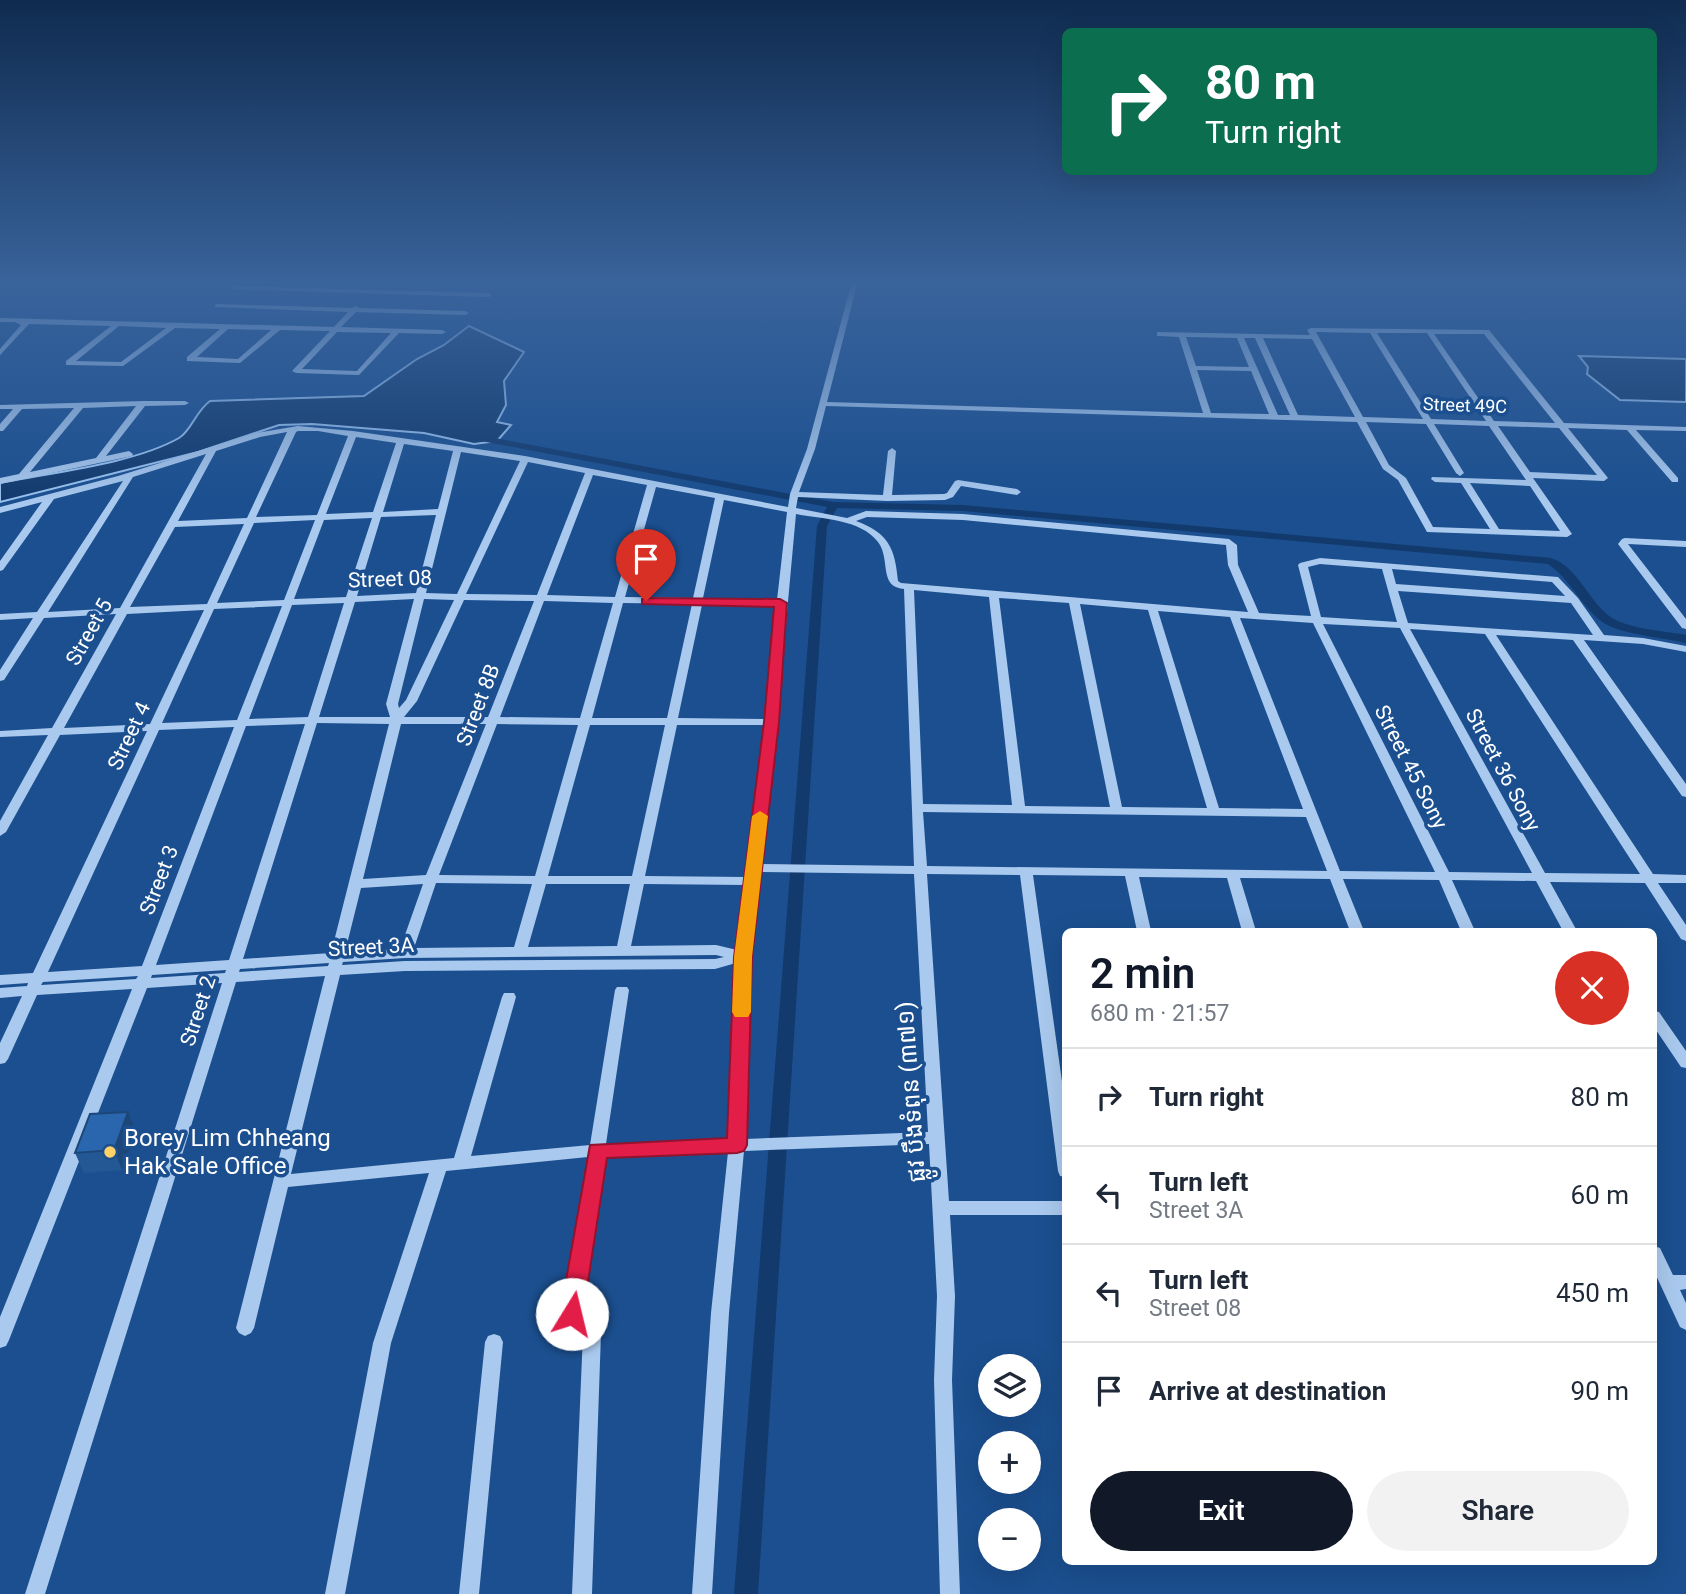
<!DOCTYPE html>
<html lang="en">
<head>
<meta charset="utf-8">
<style>
	:root { --surface:#fff; --page:#f2f2f3; --text:#1f2937; --muted:#747a83; --line:#e0e1e3; --accent:#111827 }
	body { margin:0; font-family:Roboto,"Noto Sans Khmer",sans-serif; background:var(--page); color:var(--text); height:100vh; display:flex; flex-direction:column; font-size:26px; white-space:nowrap }
	* { box-sizing:border-box; margin:0 }
	p { font-size:23px; color:var(--muted) }
	.icon { flex:none; width:38px; height:38px; fill:none; stroke:currentColor; stroke-width:2; stroke-linecap:round; stroke-linejoin:round }
	.map { position:relative; flex:1; overflow:hidden }
	.drawer { position:absolute; left:1062px; top:928px; width:595px; height:637px; display:flex; flex-direction:column; background:var(--surface); border-radius:10px; box-shadow:0 7px 28px #0002 }
	.drawer>* { flex:none }
	.banner { position:absolute; left:1062px; top:28px; width:595px; height:147px; border-radius:10px; box-shadow:0 7px 28px #0002; background:#0b6e4f; color:#fff; overflow:hidden }
	.tools { position:absolute; left:978px; top:1354px; display:grid; gap:14px }
	.tools a { display:grid; place-items:center; width:63px; height:63px; border-radius:50%; background:var(--surface); box-shadow:0 7px 28px #0002; font-size:35px }
	.pin { position:absolute; display:grid; place-items:center; width:60px; height:60px; color:#fff; margin:-72px -30px; border-radius:50% 50% 50% 0; rotate:-45deg; box-shadow:0 0 7px #0007 }
	.pin .icon { rotate:45deg }
	.me { position:absolute; width:77px; margin:-38px; rotate:9deg; stroke-linejoin:round; filter:drop-shadow(0 0 5px #0008) }
	.turn { display:flex; align-items:center; gap:24px; height:147px; padding:0 28px; font-size:32px }
	.turn .icon { width:91px; height:91px; stroke-width:2.5 }
	.turn b { display:block; font-size:49px; line-height:60px }
	.round { display:grid; place-items:center; flex:none; width:74px; height:74px; border-radius:37px; background:var(--page) }
	.overview { display:flex; align-items:center; justify-content:space-between; height:119px; padding:0 28px }
	h1 { font-size:42px; font-weight:600; line-height:52px; color:var(--accent) }
	.action { display:flex; gap:14px; margin-top:auto; padding:14px 28px }
	.action a { flex:1; height:80px; border-radius:42px; background:var(--accent); color:#fff; font-size:28px; font-weight:600; line-height:80px; text-align:center }
	.action a+a { background:var(--page); color:var(--text) }
	ul { padding:0; list-style:none }
	li { display:flex; align-items:center; gap:21px; height:98px; padding:0 28px; border-top:2px solid var(--line) }
	li div { flex:1 }
	li b { display:block; font-size:26px }
	li em { font-style:normal }
	.map>svg:first-child { display:block }
	.water { fill:#123a6d; stroke:#9cc4f0; stroke-width:2 }
	.lines { fill:none; stroke-linecap:round; stroke-linejoin:round }
	.canal { fill:#123a6d; fill-rule:evenodd }
	.minor { fill:#a9c9ee; fill-rule:evenodd }
	.wall { fill:#245895 }
	.shaded-wall { fill:#1d4779 }
	.building { fill:#2a66ad; stroke:#1d4779; stroke-width:2 }
	.route { fill:#e11d48; stroke:#92132f; stroke-width:2 }
	.slow { fill:#f59e0b }
	.poi-dot { fill:#ffd166; stroke:#1b4f8f; stroke-width:2.5 }
	.labels { text-anchor:middle; dominant-baseline:central; stroke-width:7; stroke-linejoin:round; paint-order:stroke }
	.far-street-label { font-size:18px; fill:#fff; stroke:#1b4f8f }
	.street-label { font-size:21px; fill:#fff; stroke:#1b4f8f }
	.near-street-label { font-size:24px; fill:#fff; stroke:#1b4f8f }
	.near-poi-label { font-size:24px; fill:#fff; stroke:#1b4f8f; text-anchor:start }
</style>
</head>
<body>
<div class="map">
<svg width="1686" height="1594" viewBox="0 0 1686 1594">
	<rect width="100%" height="100%" fill="#1b4f8f"/>
	<path class="water" d="M469 326 524 352 504 381 506 405 497 422 511 425 497 441 474 444 424 433 312 424 279 425 198 452 0 502V483C53 472 133 464 179 438 191 431 196 411 210 401L364 396 417 359 444 345Z
		M1579 356 1686 359V402L1620 400 1587 374 1588 367Z"/>
	<g class="lines">
		<path class="canal" d="M479 435 833 502 963 505 1551 558C1579 567 1588 602 1612 618 1630 629 1665 631 1686 635V643C1662 637 1619 635 1601 621 1580 604 1570 579 1548 564L963 511 837 508 827 526 758 1594H734L817 526 827 507 476 440 474 438Z"/>
		<path class="minor" d="M852 281H858L827 402 1203 413 1179 337 1160 336H1157V332L1310 335 1307 330 1311 328 1486 330H1489L1564 423 1686 427V431L1636 430 1678 478V482H1672L1627 430 1568 428 1608 478 1604 481 1533 478 1572 534 1567 537 1427 532 1398 480 1383 469 1357 422 826 406 815 449 799 492 883 495 888 451 892 448 896 451 892 495 944 494 947 493 955 481 958 480 1017 489 1021 492 1017 495 961 486 953 497 945 500 887 501 798 497 796 508 847 518 866 511 963 514 1229 539 1237 545 1238 565 1259 613 1311 616 1298 565 1300 563 1320 558 1558 577 1578 598 1604 635 1643 638 1686 646V652L1643 644 1584 640 1686 784V797L1682 796 1573 640 1496 635 1653 874 1686 875V883H1658L1686 925V941L1681 939 1645 883 1550 882 1577 931H1563L1536 881 1452 880 1475 931H1461L1439 880 1343 879 1364 931H1350L1330 879 1240 878 1256 931H1242L1227 878 1139 877 1151 931H1137L1125 876 1033 875 1066 1110V1177L1060 1176 1058 1171 1020 875 927 874 949 1201H1066V1215H950L955 1296 952 1380 960 1594H940L934 1380 937 1296 929 1144 744 1151 729 1313 712 1594H692L711 1313 728 1152 604 1156 581 1314 578 1319 572 1322 566 1319 563 1314 588 1157 446 1171 391 1343 345 1594H325L373 1343 429 1173 288 1187 254 1328 251 1333 245 1336 239 1333 236 1328 325 976 236 982 45 1594H25L222 983 147 988 9 1340 6 1346 0 1348V1317L132 989 37 995 8 1059 5 1063 0 1064V1043L22 996 0 998V988L27 986 28 983 0 985V975L33 973 147 731 60 735 6 832 0 836V821L48 735 0 737V731L52 728 116 614 44 618 4 680 0 681V670L33 618 0 620V614L37 612 123 481 54 499 3 570 0 571V561L42 502 0 513V507L118 476 256 433 298 426 353 431 525 456 788 507 790 494 807 449ZM1316 332 1370 333 1423 419 1363 417ZM1377 333H1427L1486 421 1431 419ZM1434 334H1484L1555 423 1494 421ZM1186 337 1237 338 1249 367 1196 366ZM1244 338H1255L1290 415H1278ZM1263 338 1312 339 1355 417 1298 415ZM1197 370 1251 371 1269 414 1211 413ZM1366 422 1426 424 1456 473 1460 476 1464 473 1434 424 1489 426 1526 480 1432 477 1431 479 1435 482 1461 483 1490 529 1433 527 1406 478 1389 465ZM1498 426 1559 428 1597 475 1530 472ZM298 431H318L348 436 317 515 256 517 296 432ZM287 432 247 518 178 521 216 451 260 437ZM356 437 396 443 373 512 326 514ZM404 444 453 451 438 509 383 512ZM461 452 520 461 457 594 426 593ZM206 454 120 608 48 612 133 477ZM528 462 585 473 537 595 466 594ZM593 475 647 485 615 597 547 595ZM1470 483 1530 486 1560 531 1499 529ZM656 487 715 498 693 598 625 597ZM724 500 787 512 777 600 703 598ZM796 514C821 519 861 519 878 542 891 559 878 587 904 589L914 866 760 864 777 722ZM436 515 416 593 357 596 381 517ZM867 517 963 520 1226 545 1228 565 1248 612 901 583 898 581C895 549 889 533 856 521ZM372 518 346 597 294 599 324 520ZM315 520 284 600 217 603 254 523ZM244 524 207 604 130 607 175 527ZM1320 564 1382 569 1397 622 1321 617 1308 567ZM1392 569 1552 582 1565 596 1396 584ZM914 590 989 597 1012 805 923 804ZM1398 591 1571 603 1593 635 1408 623ZM999 598 1069 603 1110 807 1025 806ZM414 599 386 704 390 717H319L355 602ZM424 599 454 600 406 700 399 708 398 704ZM464 600 534 601 488 717H404L417 701ZM544 601 613 603 580 718 500 717ZM344 603 308 717 249 719 292 605ZM623 603 692 604 667 718H592ZM1080 604 1148 610 1207 808 1122 807ZM702 605 777 606 766 719 678 718ZM282 606 237 720 162 723 214 609ZM204 610 150 724 64 728 127 614ZM1158 611 1230 617 1303 809 1219 808ZM1240 618 1313 623 1435 872 1340 871ZM1323 624 1400 628 1532 873 1449 872ZM1410 629 1485 634 1640 874 1545 873ZM317 723 389 724 331 953 243 959ZM305 724 229 960 156 965 246 726ZM401 724H486L426 875 363 879ZM497 724 578 725 535 876 439 875ZM590 725H665L632 876H548ZM677 725H765L746 877 645 876ZM234 727 142 966 48 972 159 730ZM923 812 1306 817 1327 871 927 866ZM760 872 914 874 928 1132 745 1139 750 956ZM436 883 532 884 514 947 414 948ZM423 884 400 949 345 952 361 888ZM546 884H630L617 946 528 947ZM644 884 745 885 737 950 716 945 631 946ZM716 955 724 957 715 959 405 961 342 965 343 962 405 958ZM329 963 328 966 239 972 240 969ZM736 963 729 1139 606 1144 629 990 627 987H617L615 990 590 1145 471 1156 516 997 514 993H504L502 997 454 1158 291 1174 340 975 405 971 715 969ZM226 970 225 973 151 978 152 975ZM138 976 136 979 41 985 43 982Z
			M235 286 489 293 492 295 489 297 233 289 232 288Z
			M217 304 352 308 356 306 359 308 465 311 469 313 465 315 356 312 341 327 442 330 446 332 442 334 399 333 359 375 296 373 292 371 330 331 280 330 240 363 187 361V357L220 329 175 328 123 366 69 365H66V361L111 326 29 324 0 355V349L21 325 15 322H0V318L334 327 348 312 215 307V305ZM119 326 166 328 121 362 76 361ZM228 329 271 330 238 359 197 357ZM337 332 391 333 357 371 302 369Z
			M143 401H185L189 403 185 405 145 406 106 456 129 451 133 454 132 456 0 484V478L19 474 74 408 22 409 3 431H0V424L13 409H0V405ZM136 406 96 458 30 472 83 408Z
			M1625 538 1686 541V547L1628 544 1686 619V629L1682 628 1618 544 1622 539Z
			M1654 1011 1659 1012 1686 1051V1068L1681 1067 1654 1027Z
			M1654 1246 1660 1248 1673 1275H1686V1289L1680 1290 1686 1303V1330L1680 1327 1654 1271Z
			M592 1325 598 1327 601 1333 592 1594H572L583 1333 586 1327Z
			M494 1334 500 1336 503 1342 479 1594H459L485 1342 488 1336Z"/>
	</g>
	<path class="wall" d="M136 1132 122 1170 84 1173 75 1153Z"/>
	<path class="shaded-wall" d="M128 1112 136 1132 122 1170 114 1150Z"/>
	<path class="building" d="M128 1112 114 1150 75 1153 90 1114Z"/>
	<linearGradient id="sky" x2="0" y2="1"><stop stop-color="#0f2b4f"/><stop offset="0.56" stop-color="#39639b"/><stop offset="1" stop-color="#39639b" stop-opacity="0"/></linearGradient>
	<rect width="1686" height="504" fill="url(#sky)"/>
	<path class="route" d="M646 598 780 599 787 603 779 722 752 957 747 1145 744 1151 737 1153 607 1158 583 1314 580 1321 572 1324 563 1321 560 1314 590 1145 727 1138 734 957 764 722 774 607 642 604V599Z"/>
	<path class="slow" d="M760 811 768 816 752 957 751 1012 748 1017H735L732 1012 734 957 752 816Z"/>
	<circle class="poi-dot" cx="110" cy="1152" r="7"/>
	<g class="labels">
		<g class="far-street-label">
			<text transform="translate(1465 405) rotate(2)">Street 49C</text>
		</g>
		<g class="street-label">
			<text transform="translate(390 579) rotate(-2)">Street 08</text>
			<text transform="translate(89 632) rotate(-61)">Street 5</text>
			<text transform="translate(478 705) rotate(-69)">Street 8B</text>
			<text transform="translate(129 736) rotate(-65)">Street 4</text>
			<text transform="translate(1411 767) rotate(63)">Street 45 Sony</text>
			<text transform="translate(1503 770) rotate(62)">Street 36 Sony</text>
			<text transform="translate(159 880) rotate(-69)">Street 3</text>
			<text transform="translate(371 947) rotate(-3)">Street 3A</text>
			<text transform="translate(198 1011) rotate(-72)">Street 2</text>
		</g>
		<g class="near-street-label">
			<text transform="translate(911 1092) rotate(-94)">ផ្លូវ បឹងទំពុន (៣៧១)</text>
		</g>
		<g class="near-poi-label">
			<text x="124" y="1138">Borey Lim Chheang<tspan x="124" dy="28">Hak Sale Office</tspan></text>
		</g>
	</g>
</svg>
<div class="tools">
<a><svg class="icon" aria-label="layers" viewBox="0 0 24 24"><path d="M12 4l9 5-9 5-9-5zM3 14l9 5 9-5"/></svg></a>
<a>+</a>
<a>−</a>
</div>
<div class="pin" style="left:646px;top:601px;background:#d93025"><svg class="icon" aria-label="arrive" viewBox="0 0 24 24"><path d="M6 21V4h12l-3 4 3 4H6"/></svg></div>
<svg class="me" style="left:572px;top:1314px" viewBox="-20 -20 40 40"><circle r="19" fill="#fff"/><path d="M0-13L10 11 0 6-10 11z" fill="#e11d48"/></svg>
<div class="banner">
<div class="turn"><svg class="icon" aria-label="right" viewBox="0 0 24 24"><path d="M7 20v-9h11M14 6l5 5-5 5"/></svg><div><b>80 m</b>Turn right</div></div>
</div>
<section class="drawer">
<div class="overview"><div><h1>2 min</h1><p>680 m · 21:57</p></div><a class="round" style="background:#d93025;color:#fff"><svg class="icon" aria-label="close" viewBox="0 0 24 24"><path d="M6 6l12 12M18 6L6 18"/></svg></a></div>
<ul>
<li><svg class="icon" aria-label="right" viewBox="0 0 24 24"><path d="M7 20v-9h11M14 6l5 5-5 5"/></svg><div><b>Turn right</b></div><em>80 m</em></li>
<li><svg class="icon" aria-label="left" viewBox="0 0 24 24"><path d="M17 20v-9H6M10 6l-5 5 5 5"/></svg><div><b>Turn left</b><p>Street 3A</p></div><em>60 m</em></li>
<li><svg class="icon" aria-label="left" viewBox="0 0 24 24"><path d="M17 20v-9H6M10 6l-5 5 5 5"/></svg><div><b>Turn left</b><p>Street 08</p></div><em>450 m</em></li>
<li><svg class="icon" aria-label="arrive" viewBox="0 0 24 24"><path d="M6 21V4h12l-3 4 3 4H6"/></svg><div><b>Arrive at destination</b></div><em>90 m</em></li>
</ul>
<div class="action"><a>Exit</a><a>Share</a></div>
</section>
</div>
</body>
</html>
